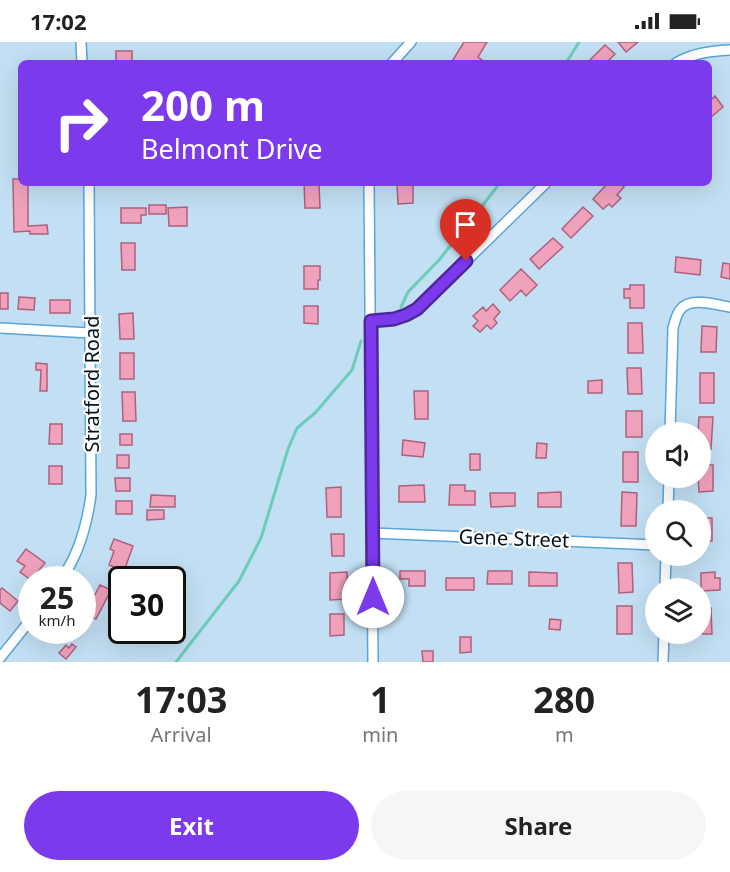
<!DOCTYPE html>
<html lang="en">
<head>
<meta charset="utf-8">
<style>
	:root { --surface:#fff; --page:#f6f6f6; --text:#222; --muted:#767676; --accent:#7c3aed }
	body { margin:0; font-family:"Noto Sans",sans-serif; background:var(--page); color:var(--text); height:100vh; display:flex; flex-direction:column; font-size:22px; white-space:nowrap }
	* { box-sizing:border-box; margin:0 }
	p { font-size:20px; color:var(--muted) }
	.icon { flex:none; width:33px; height:33px; fill:none; stroke:currentColor; stroke-width:2; stroke-linecap:round; stroke-linejoin:round }
	.map { position:relative; height:620px; overflow:hidden }
	.drawer { display:flex; flex-direction:column; background:var(--surface); flex:1 }
	.drawer>* { flex:none }
	.top-card { position:absolute; left:18px; top:18px; width:694px; height:126px; border-radius:9px; box-shadow:0 6px 24px #0002; background:#7c3aed; color:#fff; overflow:hidden }
	.controls { position:absolute; left:645px; top:380px; display:grid; gap:12px }
	.controls a { display:grid; place-items:center; width:66px; height:66px; border-radius:50%; background:var(--surface); box-shadow:0 6px 24px #0002; font-size:30px }
	.speed { position:absolute; left:18px; top:524px; display:flex; gap:12px; font-size:30px; font-weight:700; text-align:center }
	.speed>* { display:grid; place-content:center; width:78px; height:78px; border-radius:50%; background:var(--surface); box-shadow:0 6px 24px #0002; line-height:1 }
	.speed small { font-size:15px; font-weight:400 }
	.speed .limit { border:3px solid #111; border-radius:9px; background:#fff; color:#111 }
	.pin { position:absolute; display:grid; place-items:center; width:51px; height:51px; color:#fff; margin:-62px -26px; border-radius:50% 50% 50% 0; rotate:-45deg; box-shadow:0 0 6px #0007 }
	.pin .icon { rotate:45deg }
	.me { position:absolute; width:66px; margin:-33px; rotate:0deg; stroke-linejoin:round; filter:drop-shadow(0 0 4px #0008) }
	.turn { display:flex; align-items:center; gap:21px; height:126px; padding:0 24px; font-size:27px }
	.turn .icon { width:78px; height:78px; stroke-width:2.5 }
	.turn b { display:block; font-size:42px; line-height:51px }
	.eta { display:flex; justify-content:space-evenly; align-items:center; height:102px; text-align:center }
	.eta b { font-size:36px; font-weight:700; line-height:42px }
	.action { display:flex; gap:12px; margin-top:auto; padding:12px 24px }
	.action a { flex:1; height:69px; border-radius:36px; background:var(--accent); color:#fff; font-size:24px; font-weight:700; line-height:69px; text-align:center }
	.action a+a { background:var(--page); color:var(--text) }
	.status { display:flex; justify-content:space-between; align-items:center; height:42px; padding:0 30px; background:var(--surface); direction:ltr }
	.status svg { height:16px; fill:currentColor }
	.map>svg:first-child { display:block }
	.lines { fill:none; stroke-linecap:round; stroke-linejoin:round }
	.stream { stroke:#6bcdb9; stroke-width:3 }
	.building { fill:#f0a2bc; stroke:#ad617c; stroke-width:1.5 }
	.minor-casing { stroke:#59a5d5; stroke-width:12 }
	.minor { stroke:#fff; stroke-width:9 }
	.route-casing { stroke:#51269a; stroke-width:15 }
	.route { stroke:#7c3aed; stroke-width:10 }
	.labels { text-anchor:middle; dominant-baseline:central; stroke-width:4.5; stroke-linejoin:round; paint-order:stroke }
	.street-label { font-size:20px; fill:#001220; stroke:#fcfcfc }
</style>
</head>
<body>
<div class="status"><b>17:02</b><svg viewBox="0 0 49 12"><path d="M0 12V9h3v3zM5 12V6h3v6zM10 12V3h3v9zM15 12V0h3v12zM26 1h20v11H26zM47 4h2v5h-2z"/></svg></div>
<div class="map">
<svg width="730" height="620" viewBox="0 0 730 620">
	<rect width="100%" height="100%" fill="#c2dff3"/>
	<g class="lines">
		<path class="stream" d="M566 21 579 0
			M472 177 500 141
			M401 265 408 250 440 217 466 183
			M176 620 239 539 261 496 288 407 297 386 315 371 352 328 361 299"/>
	</g>
	<path class="building" d="M464 0H487L478 15 482 18 480 21H451Z
		M618 0H638L626 10Z
		M605 3 615 12 606 21H587Z
		M116 9H132V21H116Z
		M715 54 723 65 710 76V59Z
		M13 137H21V141H28V184L47 183 48 192H30V189L14 190Z
		M304 141H319L320 166H305Z
		M397 141H413V161L398 162Z
		M608 141H620L624 145 617 153 621 156 612 165 609 162 603 167 593 157Z
		M149 163H166V172H149Z
		M187 165V184H169L168 166Z
		M583 165 593 174 571 196 562 187Z
		M121 166H146V173H141V181H121Z
		M553 196 563 205 539 227 530 217Z
		M121 201H135V228H122Z
		M676 215 701 218 700 233 675 230Z
		M723 221 730 222V237L721 235Z
		M304 224H320V238H318V247H304Z
		M521 227 537 243 526 254 521 248 510 259 500 248Z
		M630 243H644V266H630V256H624V247H630Z
		M0 251H8V267H0Z
		M19 255 35 256 34 268 18 267Z
		M50 258H70V271H50Z
		M493 262 500 270 494 277 497 281 491 287 487 283 480 290 473 284 478 279 473 274 483 265 486 269Z
		M304 264H318V282L304 281Z
		M133 271 134 297H120L119 272Z
		M628 281H642L643 311H628Z
		M702 284 717 285 716 310H701Z
		M120 311H134V337H120Z
		M36 321 47 322V349H40L41 328H36Z
		M627 326H641L642 352H628Z
		M700 331H714V361H700Z
		M602 338V351H588V339Z
		M414 349H428V377H415Z
		M122 350H135L136 379H123Z
		M626 369H642V395H626Z
		M699 375H713L711 407 700 406V390H698Z
		M50 382H62V402H49Z
		M120 392H132V403H120Z
		M403 398 425 401 423 415 402 413Z
		M537 401 547 402 546 416H536Z
		M623 410H638V440H623Z
		M470 412H480V428H470Z
		M117 413H129V426H117Z
		M700 423H713V449L699 450 698 435H700Z
		M49 424H62V442H49Z
		M115 436H130V449H116Z
		M424 443 425 460H399V444Z
		M450 443H465V449H475V463H449Z
		M341 445V475H327L326 446Z
		M561 450V465H538V451Z
		M622 450 637 451 636 484H621Z
		M490 451H515V464L491 465Z
		M151 453 175 454V465H150Z
		M116 459H132V472H116Z
		M147 468H164V477L147 478Z
		M700 476H712V499H700Z
		M331 492H344V514H332Z
		M114 497 133 504 124 529 109 523 114 509 110 507Z
		M26 507 45 521 31 538 20 530 25 524 17 519Z
		M618 521H632L633 550 619 551Z
		M400 529H425V544H409V537H400Z
		M488 529H512V542H487Z
		M347 530 348 557 330 558V531Z
		M529 530 557 531V544H529Z
		M715 530V536H720V548L701 549V531Z
		M446 536H474V548H446Z
		M100 543 111 548 96 577 89 574 92 568 88 566Z
		M2 546 18 559 10 569 0 561V548Z
		M617 564H632V592H617Z
		M700 566H711L712 592H697V591H700Z
		M330 572H344V593L330 594Z
		M550 577 561 578 560 588 549 587Z
		M460 595H471V610L460 611Z
		M72 602 76 605 66 617 59 611 66 603 69 606Z
		M422 609H433V620H423Z"/>
	<g class="lines">
		<g class="minor-casing">
			<path id="minor" d="M81 0 82 21
				M392 21 411 0
				M676 21C693 11 711 9 730 8
				M369 141 373 620
				M371 279C388 278 402 276 417 267L546 141
				M0 286 90 291
				M670 390 673 286C675 280 676 273 680 268 690 254 716 263 730 265
				M668 468 669 435
				M372 491 656 503
				M61 537C79 513 87 482 91 453L89 141
				M665 546 666 513
				M0 616 32 576
				M663 620 664 591"/>
		</g>
		<use href="#minor" class="minor"/>
	</g>
	<g class="lines">
		<g class="route-casing">
			<path id="route" d="M373 555 371 279 394 277 406 273 417 267 466 219"/>
		</g>
		<use href="#route" class="route"/>
	</g>
	<g class="labels">
		<g class="street-label">
			<text transform="translate(91 342) rotate(-90)">Stratford Road</text>
			<text transform="translate(514 496) rotate(2)">Gene Street</text>
		</g>
	</g>
</svg>
<div class="controls">
<a><svg class="icon" aria-label="sound" viewBox="0 0 24 24"><path d="M4 9h4l5-4v14l-5-4H4zM17 9q2 3 0 6"/></svg></a>
<a><svg class="icon" aria-label="search" viewBox="0 0 24 24"><circle cx="10" cy="10" r="6"/><path d="M15 15l6 6"/></svg></a>
<a><svg class="icon" aria-label="layers" viewBox="0 0 24 24"><path d="M12 4l9 5-9 5-9-5zM3 14l9 5 9-5"/></svg></a>
</div>
<div class="speed"><div>25<small>km/h</small></div><div class="limit">30</div></div>
<div class="pin" style="left:466px;top:219px;background:#d93025"><svg class="icon" aria-label="arrive" viewBox="0 0 24 24"><path d="M6 21V4h12l-3 4 3 4H6"/></svg></div>
<svg class="me" style="left:373px;top:555px" viewBox="-20 -20 40 40"><circle r="19" fill="#fff"/><path d="M0-13L10 11 0 6-10 11z" fill="#7c3aed"/></svg>
<div class="top-card">
<div class="turn"><svg class="icon" aria-label="right" viewBox="0 0 24 24"><path d="M7 20v-9h11M14 6l5 5-5 5"/></svg><div><b>200 m</b>Belmont Drive</div></div>
</div>
</div>
<section class="drawer">
<div class="eta">
<div><b>17:03</b><p>Arrival</p></div>
<div><b>1</b><p>min</p></div>
<div><b>280</b><p>m</p></div>
</div>
<div class="action"><a>Exit</a><a>Share</a></div>
</section>
</body>
</html>
